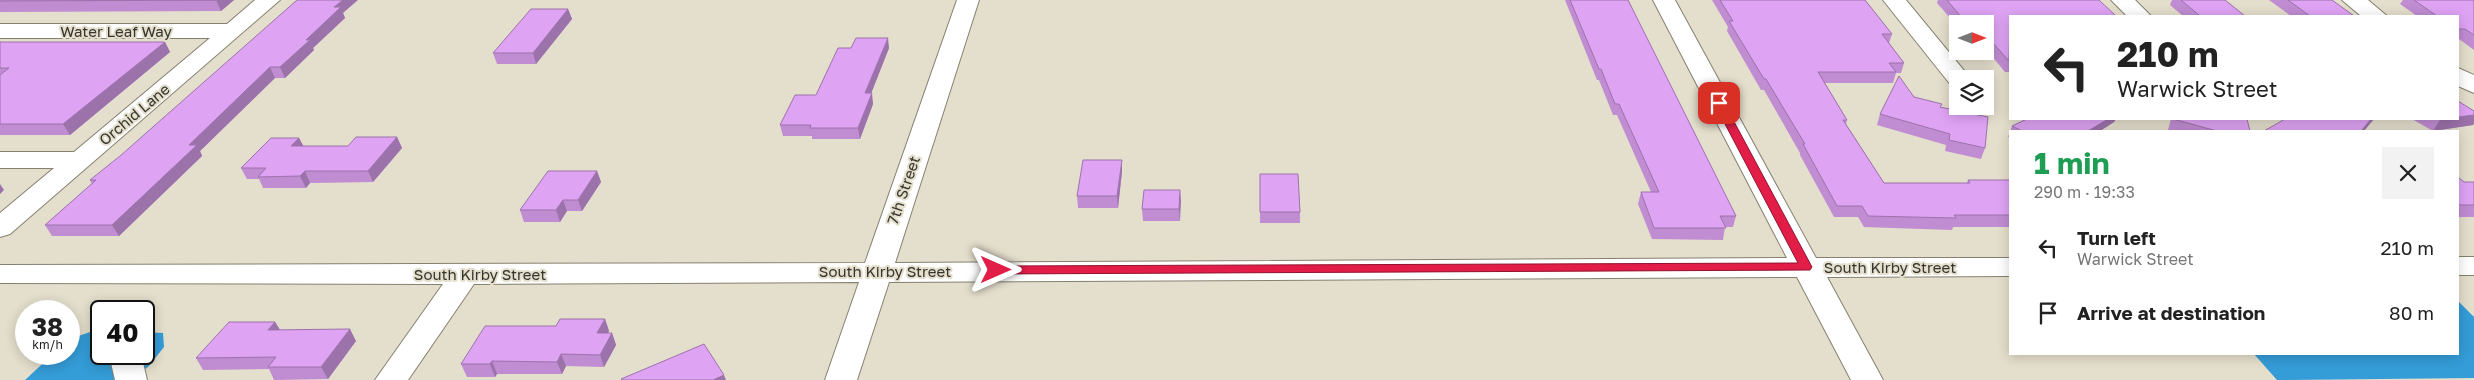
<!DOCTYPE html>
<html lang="en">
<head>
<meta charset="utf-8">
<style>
	:root { --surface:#fff; --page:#f2f2f2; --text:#222; --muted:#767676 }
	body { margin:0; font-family:"Golos Text",sans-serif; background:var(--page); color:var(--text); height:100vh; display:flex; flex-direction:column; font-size:19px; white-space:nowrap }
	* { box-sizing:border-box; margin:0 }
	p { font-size:16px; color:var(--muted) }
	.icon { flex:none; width:28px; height:28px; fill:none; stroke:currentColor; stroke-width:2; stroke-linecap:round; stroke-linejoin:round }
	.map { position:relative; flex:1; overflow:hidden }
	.sheet { position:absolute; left:2009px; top:130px; width:450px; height:225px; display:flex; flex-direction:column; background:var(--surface); border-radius:0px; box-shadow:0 2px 12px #0003 }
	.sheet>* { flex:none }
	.banner { position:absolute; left:2009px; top:15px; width:450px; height:105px; border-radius:0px; box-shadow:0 2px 12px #0003; background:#fff; color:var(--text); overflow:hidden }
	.needle { width:32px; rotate:90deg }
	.controls { position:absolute; left:1949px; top:15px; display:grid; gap:10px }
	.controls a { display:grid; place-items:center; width:45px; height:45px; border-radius:0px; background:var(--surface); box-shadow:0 2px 12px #0003; font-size:25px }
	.speed { position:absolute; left:15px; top:300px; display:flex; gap:10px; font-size:25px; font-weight:700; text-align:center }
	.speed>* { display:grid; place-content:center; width:65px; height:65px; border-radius:50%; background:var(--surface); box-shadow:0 2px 12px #0003; line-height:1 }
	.speed small { font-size:12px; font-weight:400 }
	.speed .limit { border:2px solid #111; border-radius:8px; background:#fff; color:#111 }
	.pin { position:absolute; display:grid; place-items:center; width:42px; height:42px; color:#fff; margin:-21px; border-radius:10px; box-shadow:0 2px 8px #0006 }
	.me { position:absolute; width:55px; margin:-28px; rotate:90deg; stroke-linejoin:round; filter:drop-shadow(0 0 4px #0008) }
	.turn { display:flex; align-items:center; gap:18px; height:105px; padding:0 25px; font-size:22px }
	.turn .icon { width:65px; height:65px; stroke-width:2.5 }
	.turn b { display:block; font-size:35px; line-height:42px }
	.round { display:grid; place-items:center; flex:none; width:52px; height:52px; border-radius:0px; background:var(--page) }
	.headline { display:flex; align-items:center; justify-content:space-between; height:85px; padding:0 25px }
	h1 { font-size:30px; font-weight:700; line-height:38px; color:#1e9e55 }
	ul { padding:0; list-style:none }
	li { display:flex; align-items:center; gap:15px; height:65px; padding:0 25px }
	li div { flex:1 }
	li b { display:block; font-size:19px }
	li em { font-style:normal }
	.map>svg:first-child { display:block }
	.water { fill:#349cd7 }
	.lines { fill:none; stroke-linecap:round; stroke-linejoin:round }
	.minor-casing { stroke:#858070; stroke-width:2 }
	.minor { fill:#fff; fill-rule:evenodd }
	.wall { fill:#c08cd2 }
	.shaded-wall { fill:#9c72ab }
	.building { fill:#dfa3f4; stroke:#9c72ab }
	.route { fill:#e11d48; stroke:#92132f }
	.labels { text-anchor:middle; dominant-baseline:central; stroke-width:4; stroke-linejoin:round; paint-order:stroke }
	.street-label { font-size:15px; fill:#36342d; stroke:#e4decc }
</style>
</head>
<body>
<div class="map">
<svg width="2474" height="380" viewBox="0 0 2474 380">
	<rect width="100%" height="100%" fill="#e4decc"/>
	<path class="water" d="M2458 301 2474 317V378L2277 380 2254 354H2458Z
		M90 332H101V354H144V332L163 333 164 347 148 367 129 380H25L53 354H69L70 339Z"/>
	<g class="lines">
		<g class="minor-casing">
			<path id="minor" d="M255 0H280L10 234 0 237V213L54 168H0V152H74L210 38H0V24H227Z
				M957 0H979L895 263 1787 258 1653 0H1675L1816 258H2010V276L1827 277 1883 380H1851L1797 277 889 282 857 380H825L859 282 474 284 408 380H375L443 284 0 283V265L865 263Z
				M1883 0H1906L1971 79H1958V86L1950 84Z
				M2111 0H2135L2151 16H2127Z
				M2342 0H2368L2387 16H2361Z
				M2458 68 2474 75V93L2458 86Z
				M2458 257H2474V275H2458Z
				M109 354H141L147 380H115Z"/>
		</g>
		<use href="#minor" class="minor"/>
	</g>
	<path class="wall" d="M0 0H234L221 11 0 12Z
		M1565 0H1628L1736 216 1733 227H1725L1723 240 1652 239 1638 204 1641 192H1651L1617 115H1613L1599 80H1597Z
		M1712 0H1865L1892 34 1889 43 1904 63 1901 73H1896L1893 83H1825L1847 120 1846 124 1884 183H1967L1968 180H2010V227H1953L1952 230 1864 227 1858 217H1834L1800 155V153L1764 90H1761L1727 31 1728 27Z
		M1938 0H2099L2010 16V72H2005L1985 48V24H1958V27L1937 3Z
		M2172 0H2225L2245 16H2183L2170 5Z
		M2269 0H2332L2354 16H2291Z
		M2403 0H2474V50L2459 39H2458V16H2417L2400 4Z
		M568 9 572 19 536 64H497L493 53Z
		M343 13 345 18 313 48 314 50 285 78H275L200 151 202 156 119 236H52L45 225 92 184 90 180Z
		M0 42H165L170 52 70 135H0Z
		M889 48 871 93 873 104 860 139H812V136H783L780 125 816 95Z
		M1914 97 1941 107 1985 148 1981 159 1945 151 1946 145 1877 125 1880 114Z
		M2474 111V123L2473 125 2433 131 2412 119H2458Z
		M2027 119H2116L2114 122 2100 131H2010V138L2008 137 2012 126Z
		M2171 119H2247L2250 131H2172L2168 130Z
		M397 137 402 148 373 182 310 183 306 188H263L259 179H247L241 168 299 138 303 146H348Z
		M597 171 601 182 582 211H567L560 222H524L520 210Z
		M1122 171 1118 208H1078L1077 196Z
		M1260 174 1300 212V223H1260Z
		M2458 177 2464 182H2474V217H2458Z
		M1180 190V221H1143L1142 209Z
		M605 319 609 331 608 333H612L616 345 604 367 566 366 562 374H497L495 377H467L461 364 556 326Z
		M275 322 280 330 356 341 328 379 274 380 269 369 203 370 196 358Z"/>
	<path class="shaded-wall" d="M216 0H234L221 11Z
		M343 0H358L343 13 345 18 313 48 314 50 285 78 280 67 306 40 334 7Z
		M568 9 572 19 536 64 533 53Z
		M888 38 889 48 867 104 865 93Z
		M165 42 170 52 70 135 63 124Z
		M270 67 275 78 200 151 202 156 119 236 112 225 189 145Z
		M872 93 873 104 860 139 858 128Z
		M2474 115V123L2473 125 2433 131 2440 120 2449 119H2458V117Z
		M2108 119H2116L2114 122 2100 131H2088Z
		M2371 119H2374L2364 131H2361Z
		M397 137 402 148 373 182 368 171Z
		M299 138 305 149 291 146Z
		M1122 160V171L1118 208 1117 196Z
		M305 171 310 183 306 188 300 176Z
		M597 171 601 182 582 211 578 200Z
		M0 184 4 190 0 194Z
		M1180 190 1181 201 1180 221 1179 209Z
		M563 200 567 211 560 222 556 210Z
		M605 319 609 331 601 345 597 333Z
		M275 322 282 333 268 330Z
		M350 329 356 341 328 379 321 367Z
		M612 333 616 345 604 367 600 355Z
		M561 354 566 366 562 374 557 362Z
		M492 361 497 374 495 377 490 364Z
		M724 375 726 380H713Z"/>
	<path class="building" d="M0 0H216L0 1Z
		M297 0H343L334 7H341L306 40H310L280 67H270L189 145H197L112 225H45L96 180H90L120 156Z
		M1570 0H1628L1736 216H1720L1726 228H1654L1641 192H1659L1619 104H1615L1601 69H1599Z
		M1720 0H1865L1892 34H1882L1904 63H1889L1896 72H1818L1847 120H1843L1884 183H1970L1968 180H2010V215H1954L1956 218 1868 216 1862 206H1837L1803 144H1805L1766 79H1764L1729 21H1733Z
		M1947 0H2099L2116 16H2010L2009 61 1985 34V24H1967Z
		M2181 0H2225L2245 16H2200Z
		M2288 0H2332L2354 16H2310Z
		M2414 0H2474V35L2465 29H2458V16H2437Z
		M531 9H568L533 53H493Z
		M856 38H888L865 93H872L858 128H810L811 125H780L795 95H816L838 48H851Z
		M0 42H165L63 124H0V75L9 68H0Z
		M1899 76 1914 97 1942 104 1940 107 1988 117 1985 148 1949 140 1950 134 1880 114Z
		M2458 101 2474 111V115L2458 117Z
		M2027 119H2108L2088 131H2022L2012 126Z
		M2173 119H2247L2250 131H2217Z
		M2285 119H2371L2361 131H2264Z
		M2437 119H2449L2440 120Z
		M356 137H397L368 171H305L300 176 258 177 266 168H241L271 138H299L291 146H348Z
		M1083 160H1122L1117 196H1077Z
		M548 171H597L578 200H563L556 210H520Z
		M1260 174H1298L1300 212H1260Z
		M2458 177 2464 182H2474V205H2460L2458 203Z
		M1144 190H1180L1179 209H1142Z
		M560 319H605L597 333H612L600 355 561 354 557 362 492 361 490 364H461L485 326H556Z
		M229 322H275L268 330 350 329 321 367H268L276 357 196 358Z
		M704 344 724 375 713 380H622L621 379Z"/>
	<path class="route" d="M1719 100 1724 103 1812 267 1810 270 996 274 989 270 996 266 1798 263 1714 103Z"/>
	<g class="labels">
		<g class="street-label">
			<text x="116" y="31">Water Leaf Way</text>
			<text transform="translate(134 114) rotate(-40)">Orchid Lane</text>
			<text transform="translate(903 190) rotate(-71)">7th Street</text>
			<text x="1890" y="267">South Kirby Street</text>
			<text x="885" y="271">South Kirby Street</text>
			<text x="480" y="274">South Kirby Street</text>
		</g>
	</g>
</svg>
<div class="controls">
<a><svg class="needle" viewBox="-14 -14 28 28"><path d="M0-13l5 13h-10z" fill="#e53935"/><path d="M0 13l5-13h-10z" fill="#767676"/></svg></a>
<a><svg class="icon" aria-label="layers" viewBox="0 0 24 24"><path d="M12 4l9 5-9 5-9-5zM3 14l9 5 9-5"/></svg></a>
</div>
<div class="speed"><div>38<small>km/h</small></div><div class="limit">40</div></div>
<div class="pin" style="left:1719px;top:103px;background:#d93025"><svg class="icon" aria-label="arrive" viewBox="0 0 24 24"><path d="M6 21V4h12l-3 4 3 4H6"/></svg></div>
<svg class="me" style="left:996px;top:270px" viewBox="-20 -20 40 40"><path d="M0-17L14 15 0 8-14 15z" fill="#e11d48" stroke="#fff" stroke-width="4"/></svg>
<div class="banner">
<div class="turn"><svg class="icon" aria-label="left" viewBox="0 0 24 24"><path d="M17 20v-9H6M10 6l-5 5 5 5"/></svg><div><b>210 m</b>Warwick Street</div></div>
</div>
<section class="sheet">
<div class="headline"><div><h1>1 min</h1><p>290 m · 19:33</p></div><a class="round"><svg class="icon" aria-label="close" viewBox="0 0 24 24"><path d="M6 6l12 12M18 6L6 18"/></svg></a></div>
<ul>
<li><svg class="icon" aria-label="left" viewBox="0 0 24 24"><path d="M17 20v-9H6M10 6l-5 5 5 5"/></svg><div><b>Turn left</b><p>Warwick Street</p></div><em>210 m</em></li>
<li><svg class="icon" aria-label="arrive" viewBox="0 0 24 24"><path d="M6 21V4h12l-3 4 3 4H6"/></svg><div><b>Arrive at destination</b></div><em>80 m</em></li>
</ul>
</section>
</div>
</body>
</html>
